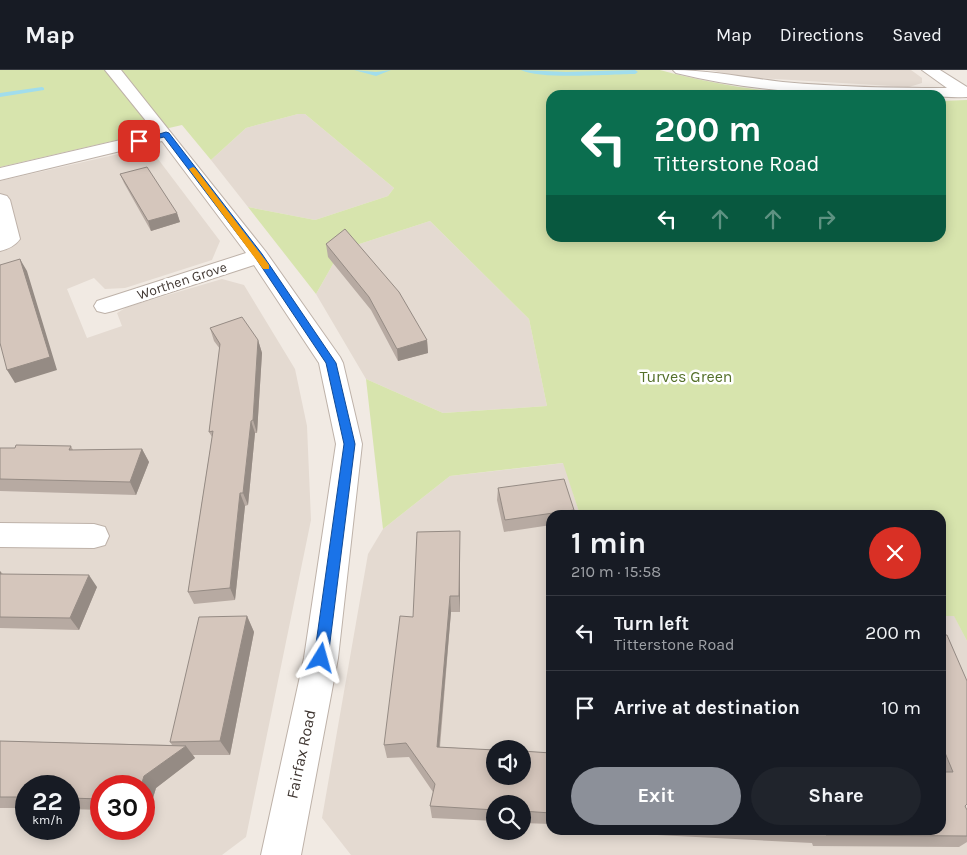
<!DOCTYPE html>
<html lang="en">
<head>
<meta charset="utf-8">
<style>
	:root { --surface:#171b24; --page:#20242c; --text:#f1f3f6; --muted:#9ea1a6; --line:#363941; --accent:#8c9099 }
	body { margin:0; font-family:Karla,sans-serif; background:var(--page); color:var(--text); height:100vh; display:flex; flex-direction:column; font-size:19px; white-space:nowrap }
	* { box-sizing:border-box; margin:0 }
	p { font-size:16px; color:var(--muted) }
	.icon { flex:none; width:28px; height:28px; fill:none; stroke:currentColor; stroke-width:2; stroke-linecap:round; stroke-linejoin:round }
	.map { position:relative; flex:1; overflow:hidden }
	.drawer { position:absolute; left:546px; top:440px; width:400px; height:325px; display:flex; flex-direction:column; background:var(--surface); border-radius:15px; box-shadow:0 2px 12px #0003 }
	.drawer>* { flex:none }
	.hud { position:absolute; left:546px; top:20px; width:400px; height:152px; border-radius:15px; box-shadow:0 2px 12px #0003; background:#0b6e4f; color:#fff; overflow:hidden }
	.controls { position:absolute; left:486px; top:670px; display:grid; gap:10px }
	.controls a { display:grid; place-items:center; width:45px; height:45px; border-radius:50%; background:var(--surface); box-shadow:0 2px 12px #0003; font-size:25px }
	.speed { position:absolute; left:15px; top:705px; display:flex; gap:10px; font-size:25px; font-weight:700; text-align:center }
	.speed>* { display:grid; place-content:center; width:65px; height:65px; border-radius:50%; background:var(--surface); box-shadow:0 2px 12px #0003; line-height:1 }
	.speed small { font-size:12px; font-weight:400 }
	.speed .limit { border:8px solid #d22; background:#fff; color:#111 }
	.pin { position:absolute; display:grid; place-items:center; width:42px; height:42px; color:#fff; margin:-21px; border-radius:10px; box-shadow:0 2px 8px #0006 }
	.me { position:absolute; width:55px; margin:-28px; rotate:8deg; stroke-linejoin:round; filter:drop-shadow(0 0 4px #0008) }
	.turn { display:flex; align-items:center; gap:18px; height:105px; padding:0 25px; font-size:22px }
	.turn .icon { width:65px; height:65px; stroke-width:2.5 }
	.turn b { display:block; font-size:35px; line-height:42px }
	.lanes { display:flex; align-items:center; height:48px; padding:0 25px; background:#0003; justify-content:center; gap:25px; direction:ltr }
	.lanes .off { opacity:.35 }
	.round { display:grid; place-items:center; flex:none; width:52px; height:52px; border-radius:26px; background:var(--page) }
	.overview { display:flex; align-items:center; justify-content:space-between; height:85px; padding:0 25px }
	h1 { font-size:30px; font-weight:700; line-height:38px }
	.primary-button { display:flex; gap:10px; margin-top:auto; padding:10px 25px }
	.primary-button a { flex:1; height:58px; border-radius:30px; background:var(--accent); color:#fff; font-size:20px; font-weight:700; line-height:58px; text-align:center }
	.primary-button a+a { background:var(--page); color:var(--text) }
	ul { padding:0; list-style:none }
	li { display:flex; align-items:center; gap:15px; height:75px; padding:0 25px; border-top:1px solid var(--line) }
	li div { flex:1 }
	li b { display:block; font-size:19px }
	li em { font-style:normal }
	header { display:flex; align-items:center; gap:30px; box-sizing:border-box; height:70px; padding:0 25px; background:var(--surface); border-bottom:1px solid var(--line) }
	header strong { font-size:24px }
	nav { display:flex; gap:28px; margin-inline-start:auto; font-size:18px }
	.map>svg:first-child { display:block }
	.residential { fill:#e4dad1; fill-rule:evenodd }
	.green { fill:#d7e4ad }
	.lines { fill:none; stroke-linecap:round; stroke-linejoin:round }
	.stream { fill:#a1ddec; fill-rule:evenodd }
	.minor-casing { stroke:#beb2a9; stroke-width:2 }
	.minor { fill:#fff; fill-rule:evenodd }
	.wall { fill:#b7aaa2 }
	.shaded-wall { fill:#958b84 }
	.building { fill:#d5c6bc; stroke:#958b84 }
	.route { fill:#1a73e8; stroke:#114b97 }
	.slow { fill:#f59e0b }
	.labels { text-anchor:middle; dominant-baseline:central; stroke-width:5; stroke-linejoin:round; paint-order:stroke }
	.far-street-label { font-size:14px; fill:#423934; stroke:#fff }
	.park-label { font-size:16px; fill:#54702a; stroke:#fff }
	.street-label { font-size:16px; fill:#423934; stroke:#fff }
</style>
</head>
<body>
<header>
<strong>Map</strong>
<nav><a>Map</a><a>Directions</a><a>Saved</a></nav>
</header>
<div class="map">
<svg width="967" height="785" viewBox="0 0 967 785">
	<rect width="100%" height="100%" fill="#f1eae3"/>
	<path class="residential" d="M710 0H911L922 8V13L909 17 739 7Z
		M298 44H305L394 118 388 126 315 150 248 137 211 90 246 58Z
		M127 82 158 89 220 171 212 190 125 218 105 219 94 208 67 219 87 268 122 256 117 243 127 237 222 209 244 215 295 299 307 356 311 450 246 767 222 785H0V111ZM26 716H69V759H26ZM101 716H144V759H101Z
		M430 151 529 249 547 336 443 343 366 309 316 224 341 180Z
		M564 393 580 445H551V760H941V546L954 545 967 571V785H351L322 748 368 484 383 459 450 406ZM495 679H522V706H495ZM495 734H522V761H495Z"/>
	<path class="green" d="M0 0H660C712 14 763 22 817 25H551V168H941V31L967 30V571L954 546H941V445H580L563 393 450 406 383 459 366 309 443 343 547 336 529 249 430 151 341 180 316 224 248 137 315 150 388 126 394 118 305 44H298L246 58 211 90 182 55 0 97Z"/>
	<g class="lines">
		<path class="stream" d="M354 0 376 2 391 0 376 6Z
			M521 0 566 2 635 0 638 2 635 4C611 4 540 10 521 0Z
			M42 17 44 18V20L0 27V23Z"/>
		<g class="minor-casing">
			<path id="minor" d="M105 0H121L266 182 340 287 343 293 362 374 338 588 301 785H261L304 588 336 374 319 293 254 195 113 241 105 243 97 241 94 236 97 231 246 183 162 71 0 110V98L155 62Z
				M673 0C710 0 746 8 783 12 837 17 892 18 947 18L922 0H940L967 17V27C945 28 931 25 908 25 829 25 753 22 676 3Z
				M0 124 7 126 10 130 20 169C15 176 8 179 0 181Z
				M0 453 94 454 105 457 109 466 105 475 94 478 0 477Z"/>
		</g>
		<use href="#minor" class="minor"/>
	</g>
	<path class="wall" d="M120 104 177 143 180 152 151 161 124 113Z
		M326 174 427 270 428 283 398 291 371 240 328 187Z
		M210 258 258 270 262 283 257 363H255L248 435 245 436 235 530 194 534 188 522 212 367 209 362 220 279 214 271Z
		M71 376 73 380 142 379 149 392 136 425 0 421V378H15Z
		M498 418 574 440 573 445H551V455L504 462 497 430Z
		M460 478V542H451L440 677 551 683V754L522 753V734H495V751L432 748 430 736 433 722 409 687 387 688 384 675Z
		M0 502 3 504 97 517 79 560 0 558Z
		M247 546 254 562 230 685H193L195 688 156 718 149 741H144V716H101V740L69 739V716H26V738H0V671L172 675 170 672Z
		M941 565 965 736 967 740V772L959 777 813 776 812 773 599 762V760H941Z"/>
	<path class="shaded-wall" d="M177 143 180 152 151 161 148 151Z
		M20 189 27 201 57 300 15 313 7 300Z
		M258 270 262 283 257 363 253 350Z
		M427 270 428 283 398 291 397 279Z
		M251 351 255 363 248 435 243 423Z
		M142 379 149 392 136 425 130 412Z
		M240 423 245 436 235 530 230 518Z
		M460 461V542L459 526Z
		M89 505 97 517 79 560 70 548Z
		M450 526 451 542 438 690 437 677Z
		M247 546 254 562 230 685 220 671Z
		M186 676 195 688 156 718 149 741 144 736V716H141L144 706Z"/>
	<path class="building" d="M147 97 177 143 148 151 120 104Z
		M345 159 399 222 427 270 397 279 369 227 326 174Z
		M20 189 50 287 7 300 0 273V195Z
		M242 247 258 270 253 350 251 351 243 423H240L230 518 188 522 213 361 209 362 220 274 210 258Z
		M16 375 71 376 69 380 142 379 130 412 0 409V378H15Z
		M564 409 574 440 505 450 498 418Z
		M460 461 459 526H450L437 677 495 680V706H522V681L551 683V743L522 741V734H495V740L430 736 435 714 406 673 384 675 400 546 413 547 417 462Z
		M0 502H1L0 504 89 505 70 548 0 547Z
		M247 546 220 671 170 672 199 547Z
		M941 565H947L967 611V734L965 736 967 740V766L826 765 825 762 793 760H941V702H953L941 673Z
		M0 671 186 676 144 706 141 716H101V729L69 728V716H26V727H0Z"/>
	<path class="route" d="M166 62 169 63 262 184 336 293 355 374 328 588 326 593 321 595 316 593 314 588 344 374 326 293 255 187 164 67 139 73 136 71Z"/>
	<path class="slow" d="M193 97 195 98 269 195V199H263L189 99Z"/>
	<g class="labels">
		<g class="far-street-label">
			<text transform="translate(182 211) rotate(-18)">Worthen Grove</text>
		</g>
		<g class="park-label">
			<text x="686" y="306">Turves Green</text>
		</g>
		<g class="street-label">
			<text transform="translate(301 684) rotate(-78)">Fairfax Road</text>
		</g>
	</g>
</svg>
<div class="controls">
<a><svg class="icon" aria-label="sound" viewBox="0 0 24 24"><path d="M4 9h4l5-4v14l-5-4H4zM17 9q2 3 0 6"/></svg></a>
<a><svg class="icon" aria-label="search" viewBox="0 0 24 24"><circle cx="10" cy="10" r="6"/><path d="M15 15l6 6"/></svg></a>
</div>
<div class="speed"><div>22<small>km/h</small></div><div class="limit">30</div></div>
<div class="pin" style="left:139px;top:71px;background:#d93025"><svg class="icon" aria-label="arrive" viewBox="0 0 24 24"><path d="M6 21V4h12l-3 4 3 4H6"/></svg></div>
<svg class="me" style="left:321px;top:588px" viewBox="-20 -20 40 40"><path d="M0-17L14 15 0 8-14 15z" fill="#1a73e8" stroke="#fff" stroke-width="4"/></svg>
<div class="hud">
<div class="turn"><svg class="icon" aria-label="left" viewBox="0 0 24 24"><path d="M17 20v-9H6M10 6l-5 5 5 5"/></svg><div><b>200 m</b>Titterstone Road</div></div>
<div class="lanes"><svg class="icon" aria-label="left" viewBox="0 0 24 24"><path d="M17 20v-9H6M10 6l-5 5 5 5"/></svg><svg class="icon off" aria-label="ahead" viewBox="0 0 24 24"><path d="M12 20V5M6 11l6-6 6 6"/></svg><svg class="icon off" aria-label="ahead" viewBox="0 0 24 24"><path d="M12 20V5M6 11l6-6 6 6"/></svg><svg class="icon off" aria-label="right" viewBox="0 0 24 24"><path d="M7 20v-9h11M14 6l5 5-5 5"/></svg></div>
</div>
<section class="drawer">
<div class="overview"><div><h1>1 min</h1><p>210 m · 15:58</p></div><a class="round" style="background:#d93025;color:#fff"><svg class="icon" aria-label="close" viewBox="0 0 24 24"><path d="M6 6l12 12M18 6L6 18"/></svg></a></div>
<ul>
<li><svg class="icon" aria-label="left" viewBox="0 0 24 24"><path d="M17 20v-9H6M10 6l-5 5 5 5"/></svg><div><b>Turn left</b><p>Titterstone Road</p></div><em>200 m</em></li>
<li><svg class="icon" aria-label="arrive" viewBox="0 0 24 24"><path d="M6 21V4h12l-3 4 3 4H6"/></svg><div><b>Arrive at destination</b></div><em>10 m</em></li>
</ul>
<div class="primary-button"><a>Exit</a><a>Share</a></div>
</section>
</div>
</body>
</html>
